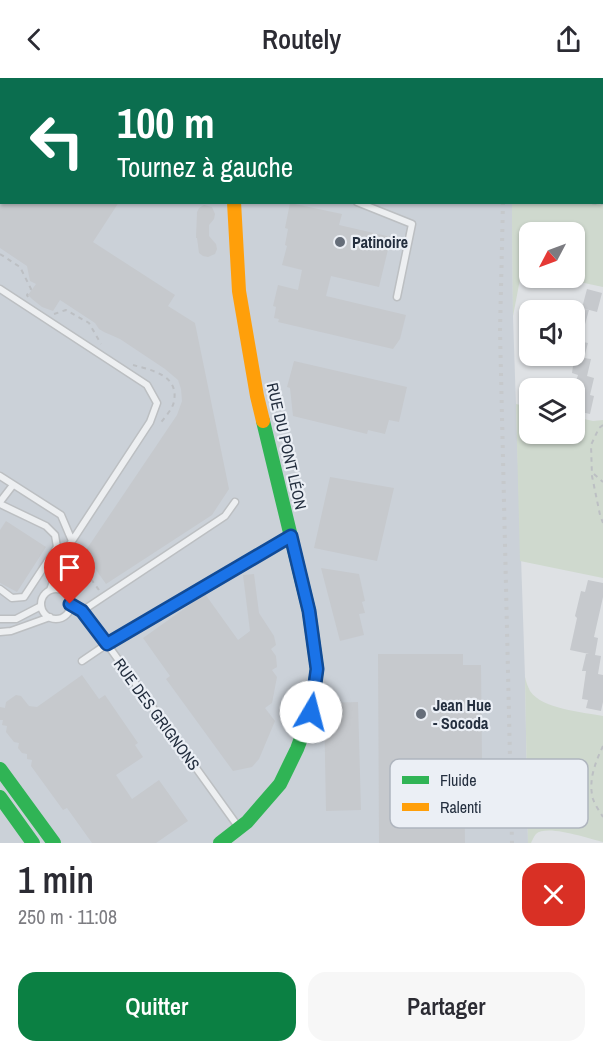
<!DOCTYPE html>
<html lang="fr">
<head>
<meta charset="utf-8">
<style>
	:root { --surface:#fff; --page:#f7f7f7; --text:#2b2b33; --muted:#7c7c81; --accent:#0b8043 }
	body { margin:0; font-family:"Archivo Narrow",sans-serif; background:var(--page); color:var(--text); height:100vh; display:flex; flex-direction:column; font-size:22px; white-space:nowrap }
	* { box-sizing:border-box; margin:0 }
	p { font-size:20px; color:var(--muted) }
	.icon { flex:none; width:33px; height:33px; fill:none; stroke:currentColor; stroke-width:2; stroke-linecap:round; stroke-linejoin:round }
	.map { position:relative; height:765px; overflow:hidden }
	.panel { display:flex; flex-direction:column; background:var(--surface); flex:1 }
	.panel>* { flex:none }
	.hud { position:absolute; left:0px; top:0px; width:603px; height:126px; box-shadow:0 2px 4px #0004; background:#0b6e4f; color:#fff; overflow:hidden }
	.needle { width:39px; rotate:229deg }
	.tools { position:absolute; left:519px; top:144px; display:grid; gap:12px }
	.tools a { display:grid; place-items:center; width:66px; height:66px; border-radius:12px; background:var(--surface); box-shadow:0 2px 4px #0004; font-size:30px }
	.pin { position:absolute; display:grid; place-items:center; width:51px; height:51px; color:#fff; margin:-62px -26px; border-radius:50% 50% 50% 0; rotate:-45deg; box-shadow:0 0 6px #0007 }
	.pin .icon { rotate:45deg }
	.me { position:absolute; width:66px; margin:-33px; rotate:8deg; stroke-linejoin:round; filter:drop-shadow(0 0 4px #0008) }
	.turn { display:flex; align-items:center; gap:21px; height:126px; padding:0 18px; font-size:27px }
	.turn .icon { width:78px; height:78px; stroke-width:2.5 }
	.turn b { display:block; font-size:42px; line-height:51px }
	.round { display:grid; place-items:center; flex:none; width:63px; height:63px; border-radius:18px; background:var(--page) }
	.summary { display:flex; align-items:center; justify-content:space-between; height:102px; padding:0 18px }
	h1 { font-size:36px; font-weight:600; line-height:45px }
	.button { display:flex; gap:12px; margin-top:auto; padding:12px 18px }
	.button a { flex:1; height:69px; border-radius:18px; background:var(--accent); color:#fff; font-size:24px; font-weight:600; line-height:69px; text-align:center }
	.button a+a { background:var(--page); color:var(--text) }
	header { display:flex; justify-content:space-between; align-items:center; height:78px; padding:0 18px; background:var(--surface); font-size:27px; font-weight:600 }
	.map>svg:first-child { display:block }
	.built { fill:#cbd1d8 }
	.green { fill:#cfd9ce }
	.building { fill:#c6c9cd }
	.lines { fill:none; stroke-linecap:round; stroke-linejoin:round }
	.lane-casing { stroke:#bcbfc2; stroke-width:9 }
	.path { stroke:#bcbfc3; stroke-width:2; stroke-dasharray:4.5 4.5; stroke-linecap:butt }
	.lane { stroke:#edeff1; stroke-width:6 }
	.fast { stroke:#30b455; stroke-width:14 }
	.slow { stroke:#ff9f0a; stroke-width:14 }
	.rail { stroke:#c6c9cc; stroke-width:4; stroke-dasharray:3 6; stroke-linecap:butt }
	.route-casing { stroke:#114b97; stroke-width:15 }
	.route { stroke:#1a73e8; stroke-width:10 }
	.poi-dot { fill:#656d79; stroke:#ebeff5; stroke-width:2 }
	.labels { text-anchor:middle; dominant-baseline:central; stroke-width:4.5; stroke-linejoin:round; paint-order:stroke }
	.poi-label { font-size:16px; font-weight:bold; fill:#242f3f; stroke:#ebeff5; text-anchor:start }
	.street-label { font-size:16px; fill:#242f3f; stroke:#ebeff5 }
	.key { fill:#ebeff5; stroke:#afb5be; stroke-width:1.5 }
	.key-label { font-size:16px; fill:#242f3f }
</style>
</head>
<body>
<header><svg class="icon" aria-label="back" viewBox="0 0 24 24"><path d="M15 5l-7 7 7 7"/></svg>Routely<svg class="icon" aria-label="share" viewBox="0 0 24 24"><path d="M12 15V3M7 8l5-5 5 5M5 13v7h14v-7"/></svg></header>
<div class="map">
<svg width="603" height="765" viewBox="0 0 603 765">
	<rect width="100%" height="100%" fill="#dee1e4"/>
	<path class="built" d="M0 0H524L523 2H2V124L512 125 513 238 525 599 528 765H0Z"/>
	<path class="green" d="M602 83 603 85V209L561 200H574V154H530L529 192 522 191 513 238 512 145V125L602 124Z
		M516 326 529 329 530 356H574L575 339 593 343 603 342V500L520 483Z
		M525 599C526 604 528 609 530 613 542 631 582 634 603 638V764C589 761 547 746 536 756 534 758 532 763 531 765H528Z"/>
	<path class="building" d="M0 124H119L93 164 175 217 168 228 195 245 229 411 212 437 106 506 84 475 177 337 182 323 181 311 178 302 165 291 120 261 104 254 99 251 95 245 60 222 53 233 42 229 32 221 28 217 36 206 30 203 27 188 0 170Z
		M290 125 342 136 339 147 391 159 379 209 331 198 326 218 406 237 400 261 393 271 278 244 279 241 274 240 276 229 273 228 278 207 298 212 302 192 282 187 287 168 285 167 288 151 285 150Z
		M204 127 212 129 215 136 214 141 209 147V158L216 166 217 171 215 176 208 179 203 178 199 175 197 160H196L197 134 199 130Z
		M587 211 602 215 597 234 582 230Z
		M574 229 589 232 584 250 574 247Z
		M574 262 588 265 584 280 591 281 587 298 594 300 590 317 594 318 590 336 576 333 577 329H574V310L578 297 572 295 573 288 570 287 572 278H574Z
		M294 283 407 309 399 344 389 342 385 356 368 352 367 356 293 338 290 310 287 309Z
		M330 399 394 410 377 483 314 470Z
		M6 443 46 469 17 514 0 505V452Z
		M321 490 359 496 365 523 362 524 365 535 359 536 364 557 340 563Z
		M254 496 259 535 274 558 276 567 271 571 276 578 277 589 272 592 277 599 272 625 265 630 275 643 259 681 252 689 233 693 166 601 170 598 143 560 205 516 238 562 250 553 243 497Z
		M588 502 603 505V519L594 559 598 560 595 577 601 578 598 596 603 597V624L601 633 586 630 588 622 582 621 586 593H582L586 576H589L570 572 577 540 575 538 581 513 585 514Z
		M378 576H463V587H481L482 684H464L465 765H379Z
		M82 597 99 621 105 617 138 665 135 667 143 679 116 697 132 721 159 702 188 743 156 765H92L67 730 63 732 31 688 32 682 27 681V676L22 675 18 670 19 665 14 664 6 654 7 648 2 647 3 642H0V629L5 630 6 624 16 617 21 618 29 628 37 629Z
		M358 624 361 732 326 733 324 625Z"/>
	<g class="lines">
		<g class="lane-casing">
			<path id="lane" d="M357 124 412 146 397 219
				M0 211 147 307 157 325 150 344 72 463
				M0 398 61 437 72 463 62 479 50 512
				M0 424 13 407
				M0 426 46 448 55 457 57 469 24 519 12 520 0 511
				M41 526a15 15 0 1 1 30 0a15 15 0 1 1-30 0Z
				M71 526 82 533 107 566 237 747
				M82 533 225 438 235 424
				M0 541H16L41 528
				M0 554 11 553 50 539
				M82 583 107 566 288 459"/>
		</g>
		<path class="path" d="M547 2 548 0
			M602 90 603 89
			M574 124 603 126
			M0 176 20 189 31 211 27 217 28 219
			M54 236 66 232 89 245 101 266
			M133 287C151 292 179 297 174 323 173 331 164 340 159 347
			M603 347 599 350 591 367 592 398 600 437 603 445
			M594 396 603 404
			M81 468C76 485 89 498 99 512
			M603 668C595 685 588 703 593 721 595 727 600 734 603 739"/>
		<use href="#lane" class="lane"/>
		<path class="fast" d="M220 0V2
			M0 691 54 765
			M0 719 33 765
			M220 765 247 744 280 706 297 671 311 634 317 591 309 533 263 343"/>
		<path class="slow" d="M197 0 200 2
			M277 0V2
			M234 124 239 213 257 318 263 343"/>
		<path class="rail" d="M509 2V0
			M503 124 500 253 512 765"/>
	</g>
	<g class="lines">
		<g class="route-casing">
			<path id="route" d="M70 526 82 533 107 566 291 458 309 533 317 591 311 634"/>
		</g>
		<use href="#route" class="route"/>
	</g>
	<g class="poi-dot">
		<circle cx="340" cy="164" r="6"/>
		<circle cx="421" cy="636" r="6"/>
	</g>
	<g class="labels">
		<g class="poi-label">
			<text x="352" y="164">Patinoire</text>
			<text x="433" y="627">Jean Hue<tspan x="433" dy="18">- Socoda</tspan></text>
		</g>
		<g class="street-label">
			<text transform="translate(287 368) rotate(77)">RUE DU PONT LÉON</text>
			<text transform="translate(157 636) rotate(54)">RUE DES GRIGNONS</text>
		</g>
	</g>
	<rect x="390" y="681" width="198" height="69" rx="9" class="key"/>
	<rect x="402" y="698" width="27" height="8" fill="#30b455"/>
	<rect x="402" y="725" width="27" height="8" fill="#ff9f0a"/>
	<g class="key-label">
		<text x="440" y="708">Fluide</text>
		<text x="440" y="735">Ralenti</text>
	</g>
</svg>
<div class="tools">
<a><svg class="needle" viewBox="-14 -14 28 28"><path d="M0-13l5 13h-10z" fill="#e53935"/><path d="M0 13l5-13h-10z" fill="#7c7c81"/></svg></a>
<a><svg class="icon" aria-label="sound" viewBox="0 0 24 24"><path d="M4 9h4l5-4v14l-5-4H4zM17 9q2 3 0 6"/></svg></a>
<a><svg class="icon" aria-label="layers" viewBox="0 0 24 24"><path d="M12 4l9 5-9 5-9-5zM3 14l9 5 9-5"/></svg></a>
</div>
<div class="pin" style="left:70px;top:526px;background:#d93025"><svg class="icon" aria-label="arrive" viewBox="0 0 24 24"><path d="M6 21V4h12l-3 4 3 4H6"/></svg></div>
<svg class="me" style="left:311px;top:634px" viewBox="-20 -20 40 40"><circle r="19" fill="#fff"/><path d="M0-13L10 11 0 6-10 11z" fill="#1a73e8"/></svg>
<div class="hud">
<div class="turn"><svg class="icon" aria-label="left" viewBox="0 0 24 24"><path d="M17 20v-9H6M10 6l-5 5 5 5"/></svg><div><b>100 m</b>Tournez à gauche</div></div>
</div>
</div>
<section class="panel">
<div class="summary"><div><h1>1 min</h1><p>250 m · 11:08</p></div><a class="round" style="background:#d93025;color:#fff"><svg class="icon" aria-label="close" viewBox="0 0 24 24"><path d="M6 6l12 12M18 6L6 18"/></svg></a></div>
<div class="button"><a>Quitter</a><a>Partager</a></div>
</section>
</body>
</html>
